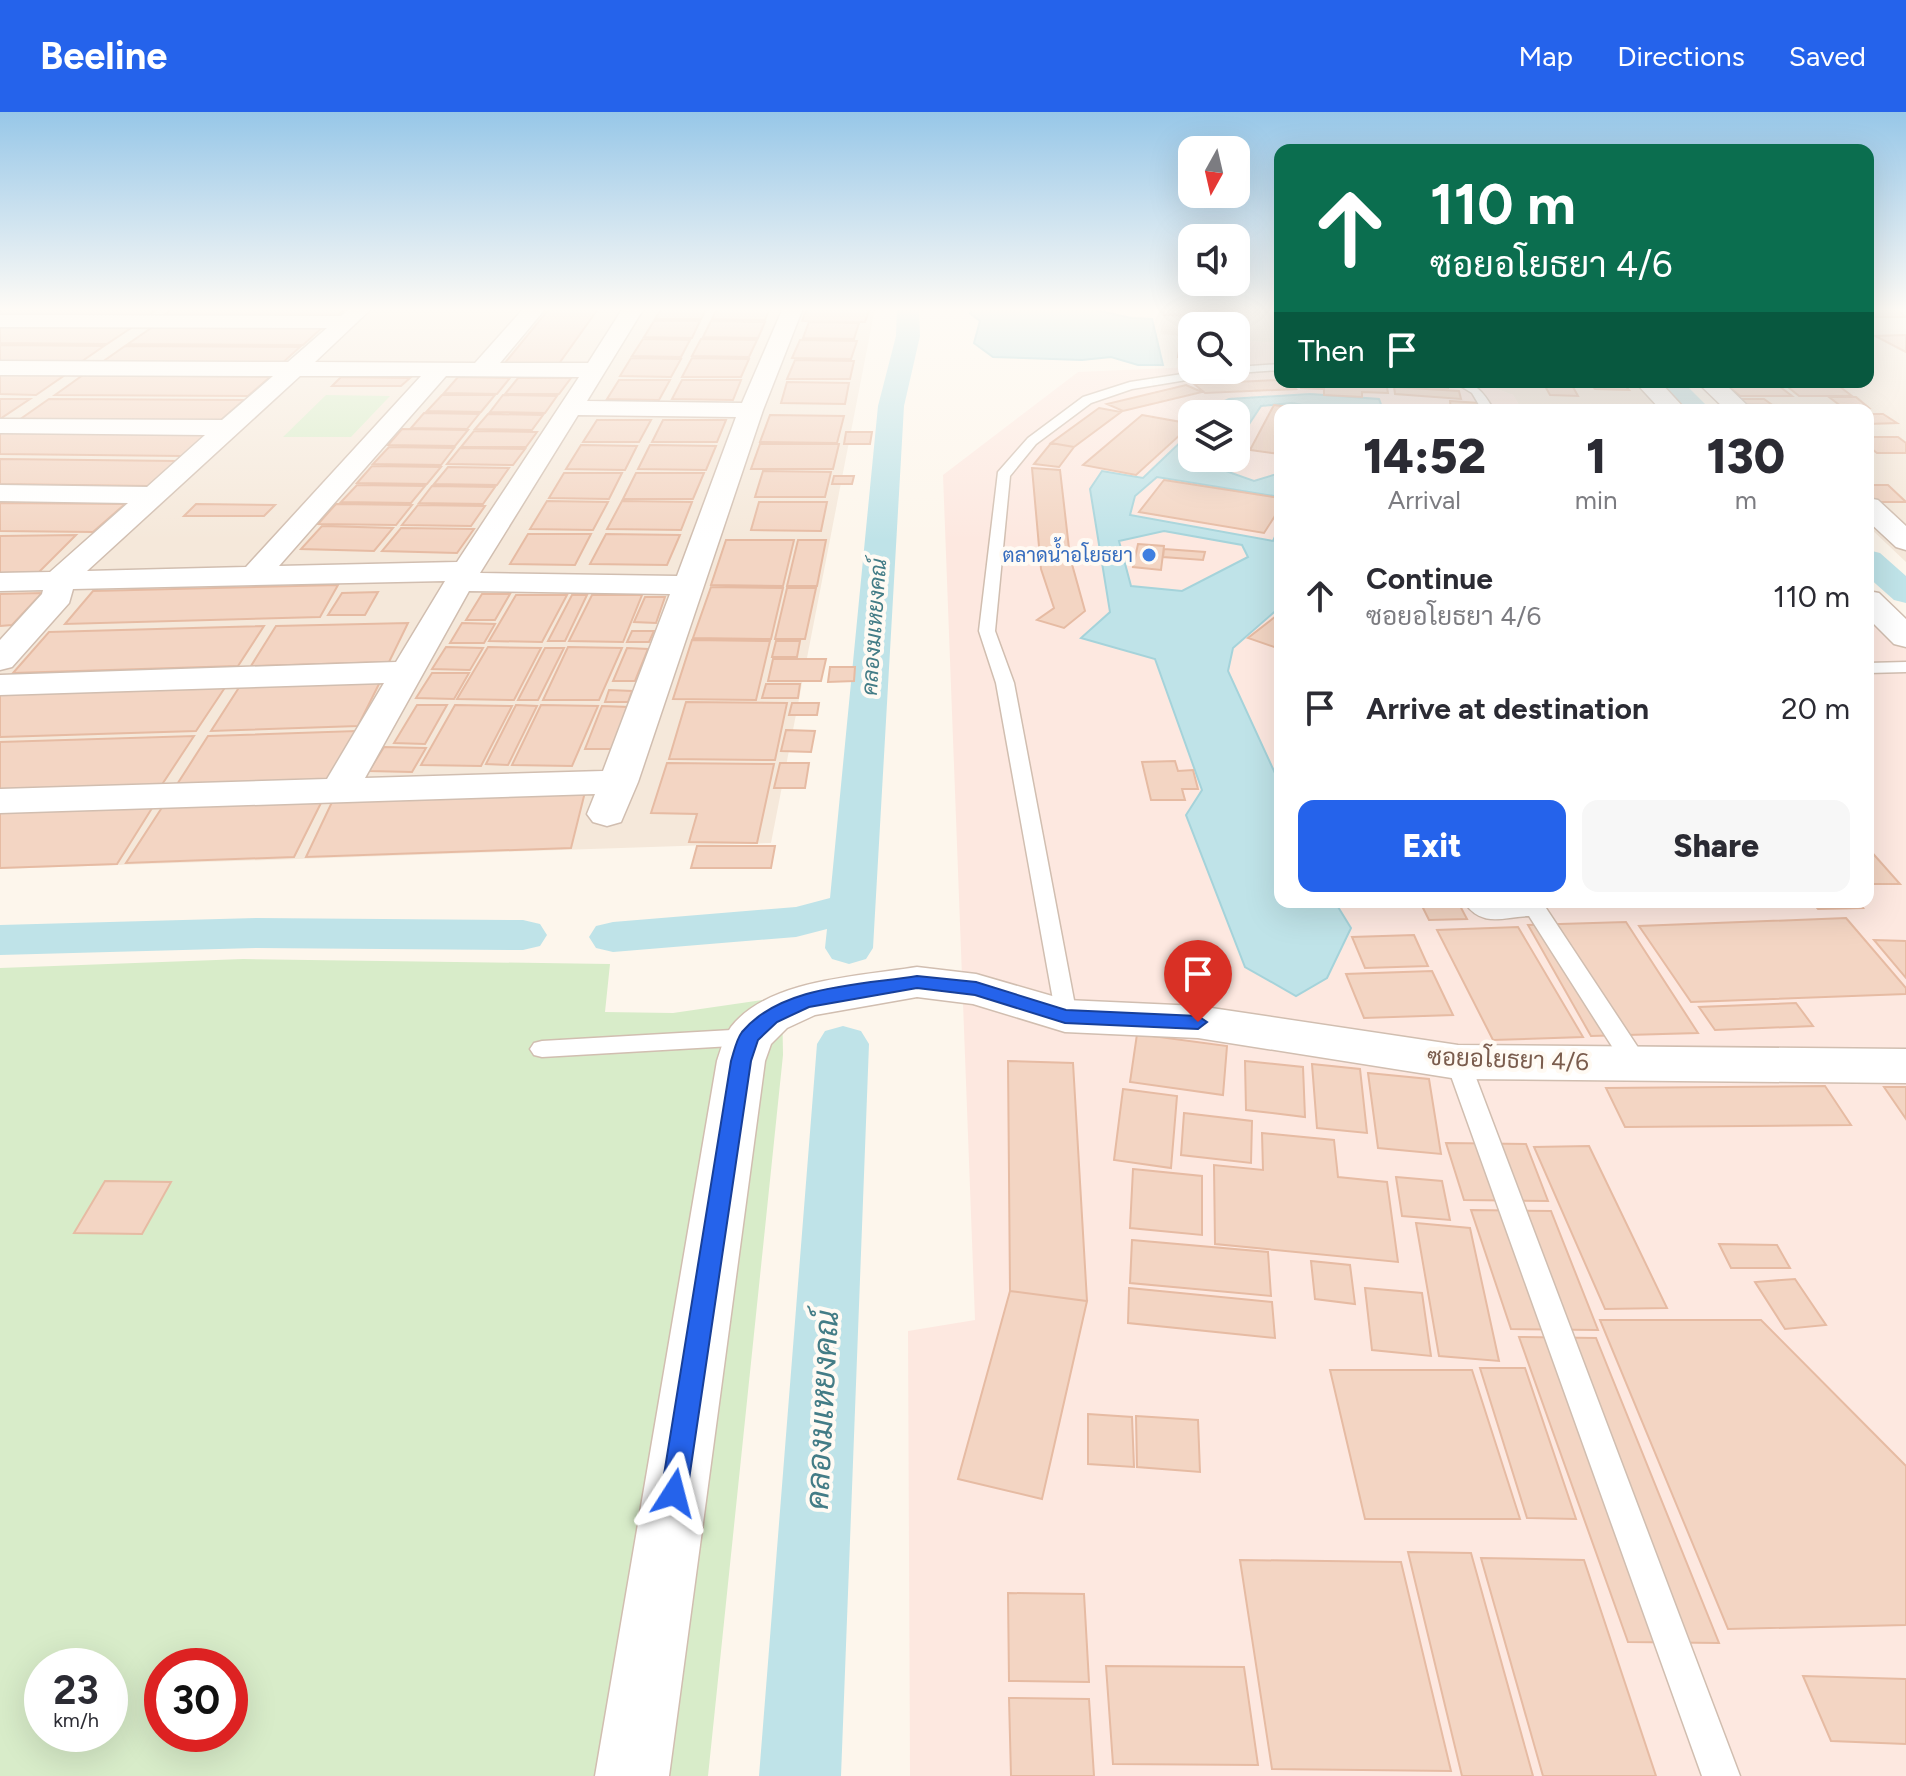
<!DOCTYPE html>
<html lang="en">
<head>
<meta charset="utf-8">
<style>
	:root { --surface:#fff; --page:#f7f7f7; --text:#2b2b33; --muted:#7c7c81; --accent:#2563eb }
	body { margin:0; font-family:Figtree,Sarabun,sans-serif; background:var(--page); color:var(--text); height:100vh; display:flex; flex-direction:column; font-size:30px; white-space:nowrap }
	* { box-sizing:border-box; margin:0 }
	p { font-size:26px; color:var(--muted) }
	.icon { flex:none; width:44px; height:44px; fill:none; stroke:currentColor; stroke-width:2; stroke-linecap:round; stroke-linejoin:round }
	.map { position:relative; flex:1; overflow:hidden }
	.drawer { position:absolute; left:1274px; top:292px; width:600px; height:504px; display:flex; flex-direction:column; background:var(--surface); border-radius:16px; box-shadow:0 8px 32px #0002 }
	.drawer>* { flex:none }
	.hud { position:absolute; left:1274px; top:32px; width:600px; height:244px; border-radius:16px; box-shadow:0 8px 32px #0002; background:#0b6e4f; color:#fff; overflow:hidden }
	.needle { width:52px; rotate:188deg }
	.buttons { position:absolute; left:1178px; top:24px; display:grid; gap:16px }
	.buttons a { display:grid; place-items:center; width:72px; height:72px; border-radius:16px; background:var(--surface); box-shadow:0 8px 32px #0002; font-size:40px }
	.speed { position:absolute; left:24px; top:1536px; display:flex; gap:16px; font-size:40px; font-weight:700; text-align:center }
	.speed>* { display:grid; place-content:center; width:104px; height:104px; border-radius:50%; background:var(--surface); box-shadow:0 8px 32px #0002; line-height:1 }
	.speed small { font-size:20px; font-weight:400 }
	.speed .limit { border:12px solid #d22; background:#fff; color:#111 }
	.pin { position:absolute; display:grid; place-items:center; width:68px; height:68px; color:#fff; margin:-82px -34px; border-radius:50% 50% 50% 0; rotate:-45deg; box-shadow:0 0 8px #0007 }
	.pin .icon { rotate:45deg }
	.me { position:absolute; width:88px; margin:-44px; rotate:9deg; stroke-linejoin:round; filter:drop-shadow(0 0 6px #0008) }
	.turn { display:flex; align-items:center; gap:28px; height:168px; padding:0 24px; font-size:36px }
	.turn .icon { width:104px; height:104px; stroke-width:2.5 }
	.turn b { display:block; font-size:56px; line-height:68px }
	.then { display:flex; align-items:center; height:76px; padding:0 24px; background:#0003; gap:16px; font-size:30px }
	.eta { display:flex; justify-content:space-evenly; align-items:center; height:136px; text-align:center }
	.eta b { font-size:48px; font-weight:800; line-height:56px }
	.primary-button { display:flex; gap:16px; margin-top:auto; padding:16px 24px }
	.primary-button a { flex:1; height:92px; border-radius:16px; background:var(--accent); color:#fff; font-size:32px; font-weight:800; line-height:92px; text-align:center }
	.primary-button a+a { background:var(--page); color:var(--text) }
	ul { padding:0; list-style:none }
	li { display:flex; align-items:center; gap:24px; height:112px; padding:0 24px }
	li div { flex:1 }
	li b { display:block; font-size:30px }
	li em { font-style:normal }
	header { display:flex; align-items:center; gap:48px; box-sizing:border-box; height:112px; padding:0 40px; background:var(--accent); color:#fff }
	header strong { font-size:38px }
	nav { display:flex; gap:44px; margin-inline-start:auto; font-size:28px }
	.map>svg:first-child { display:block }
	.residential { fill:#f5e8da }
	.commercial { fill:#fde8e0; fill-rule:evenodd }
	.green { fill:#d8ecc9; fill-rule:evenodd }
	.water { fill:#bfe3e8; stroke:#a5d3da; stroke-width:2; fill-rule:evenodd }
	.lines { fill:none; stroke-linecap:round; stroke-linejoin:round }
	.canal { fill:#bfe3e8; fill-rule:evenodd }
	.building { fill:#f3d5c3; stroke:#e6bba3; stroke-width:2 }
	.service-casing { stroke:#d1beb0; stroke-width:3 }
	.minor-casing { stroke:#d1beb0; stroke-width:3 }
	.service { fill:#fff; fill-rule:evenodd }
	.minor { fill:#fff; fill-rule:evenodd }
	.route { fill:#2563eb; stroke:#184099; stroke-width:2 }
	.shop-dot { fill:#3f7fe0; stroke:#fffaf3; stroke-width:3 }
	.labels { text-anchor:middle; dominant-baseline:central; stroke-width:8; stroke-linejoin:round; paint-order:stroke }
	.far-shop-label { font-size:20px; fill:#366cbe; stroke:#fffaf3; text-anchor:end }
	.far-water-label { font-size:22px; font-style:italic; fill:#437c86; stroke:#fffaf3 }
	.street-label { font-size:24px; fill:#7a5c4d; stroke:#fffaf3 }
	.near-water-label { font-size:32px; font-style:italic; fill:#437c86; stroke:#fffaf3 }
</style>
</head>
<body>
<header>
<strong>Beeline</strong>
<nav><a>Map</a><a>Directions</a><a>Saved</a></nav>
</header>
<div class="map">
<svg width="1906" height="1664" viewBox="0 0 1906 1664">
	<rect width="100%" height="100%" fill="#fdf6ec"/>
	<path class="residential" d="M0 196H875L771 731 0 757Z
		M1159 196H1280V231L1236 228V214H1192V225L1161 222Z
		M1868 196H1906V450L1868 414V298H1731L1696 270H1868Z
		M1478 270H1640L1666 298H1522L1513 283Z"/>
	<path class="commercial" d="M1236 228 1280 231V270H1478L1513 283 1522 298H1280V790H1868V507L1906 536V1664H910L908 1219 975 1208 943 363 1078 260 1192 255V258H1236ZM1192 302H1236V346H1192Z"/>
	<path class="green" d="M326 283 390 284 351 325H283Z
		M243 847 610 852 605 900 673 901 782 885 783 943 708 1664H0V856ZM42 1554H110V1622H42ZM162 1554H230V1622H162Z"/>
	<path class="water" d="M974 196H1087L1131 206 1152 207 1163 253H1138L1111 245 1082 248 993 245 974 231 980 209 970 201Z
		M1310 282 1379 287 1382 295 1410 298H1329L1292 291 1261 294 1236 332V302H1197L1229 287Z
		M1192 319V346H1226L1220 357 1254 369 1280 361V385L1157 365 1135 384 1130 403 1273 429 1280 414V495L1233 536 1228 559 1280 672V790H1335L1351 816 1327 866 1296 884 1245 855 1186 703 1202 678 1155 547 1081 526 1110 500 1090 377 1102 359 1143 366ZM1164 419 1242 433 1248 445 1182 479 1131 474 1119 429Z"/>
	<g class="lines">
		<path class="canal" d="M897 196H919L920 224 904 294 873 836 866 847 849 852 832 847 825 836 827 817 796 825 613 840 596 836 589 825 596 814 613 810 796 795 830 786 878 294 896 224Z
			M1655 270H1683L1711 298H1683Z
			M1868 438 1880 441 1906 464V491L1894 488 1868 465Z
			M256 806 523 808 540 812 547 823 540 834 523 838 256 836 0 843V813Z
			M843 914 861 919 869 932 841 1664H759L817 932 825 919Z"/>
	</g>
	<path class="building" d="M0 196H159L144 206 0 205Z
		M174 196H346L333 207 160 206Z
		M662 196H707L701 207H655Z
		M717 196H770L765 208 712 207Z
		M807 196H870L865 210 802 209Z
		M1868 196H1896L1906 205H1868Z
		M549 197H598L558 253 504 252Z
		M1164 197 1201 198 1202 204 1164 203Z
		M654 209H700L692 226 644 225Z
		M711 209 765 210 758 226 703 225Z
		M809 210 859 211 854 227 803 226Z
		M0 213 134 214 107 232 0 231Z
		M154 214 323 215 303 233 128 232Z
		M1906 223V240L1875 224Z
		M643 227 690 228 681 245 632 244Z
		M701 227 757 228 749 245 692 244Z
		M800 228 857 229 851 247 792 246Z
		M0 233 104 234 75 254 0 253Z
		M1180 233H1192V246L1178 245Z
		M125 234 300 235 279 254 98 253Z
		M631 246 681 247 671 265 620 264Z
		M692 246 749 247 741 265H682Z
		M795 248 854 249 850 267H787Z
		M0 263H65L36 283 0 282Z
		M83 263 270 265 248 284 55 283Z
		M341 265 410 266 401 274H332Z
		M458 265 510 266 497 282 444 281Z
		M518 266H571L559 282H505Z
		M619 268H670L659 288 607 287Z
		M682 268H741L733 288 672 287Z
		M1280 268 1290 270 1296 277 1205 281 1194 272Z
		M787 270 849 271 845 292 781 291Z
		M1301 270H1386L1388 281 1362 280V285L1324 283V277L1301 276Z
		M1392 270H1447L1448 276 1393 273Z
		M1589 270H1622L1629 278 1595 277Z
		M1724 271H1775L1792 284H1740Z
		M1783 271H1835L1852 284H1799Z
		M1186 273 1202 280 1123 299 1107 292Z
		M1545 274 1573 275 1578 284 1550 283Z
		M1394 275 1459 279 1461 287 1395 282Z
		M442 283H495L481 300 427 299Z
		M503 283 557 284 545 301 490 300Z
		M1829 285H1856L1869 296 1842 295Z
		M0 287H30L0 307Z
		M49 287 244 288 220 309 19 308Z
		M1738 287H1764L1775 295H1749Z
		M1450 289 1480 291V298H1451Z
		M1274 293 1312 298H1280V342L1250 338Z
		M1605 293 1644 294 1648 298H1609Z
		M1099 296 1121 300 1074 335 1051 331Z
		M424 301 479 302 467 317 411 316Z
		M488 302 543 303 532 318 475 317Z
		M1868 302H1883L1897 311 1868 312Z
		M770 303 844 304 837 331 760 330Z
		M1142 303 1192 312 1136 363 1083 353Z
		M597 308H651L639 330H583Z
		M663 308H726L717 330H652Z
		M402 317 468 318 455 334 388 333Z
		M5 319 209 320 182 344 0 342V322Z
		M474 319 537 320 526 335H461Z
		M846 320H872L870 332H844Z
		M1868 325H1898L1906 331V341H1877L1868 334Z
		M1051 331 1074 335 1059 355 1034 352Z
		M760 332H839L833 357H751Z
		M581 333 637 334 625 358 566 357Z
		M650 333 716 334 706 358 638 357Z
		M389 335 454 336 441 353 373 352Z
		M460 336 525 337 513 353 447 352Z
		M0 347 177 349 148 374 0 372Z
		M372 354 441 355 427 372 357 371Z
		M448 355 509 356 497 373 434 372Z
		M1032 356 1060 358 1070 445 1085 499 1064 516 1037 508 1054 496 1041 457Z
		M763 359 831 360 825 385H755Z
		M564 361H622L609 387 549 386Z
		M636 361H704L693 387H623Z
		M834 364H854L852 372H832Z
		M1164 368 1280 386V396L1264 421 1139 400Z
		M357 373 425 374 411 391 341 390Z
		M1868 373H1888L1906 390H1868Z
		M432 374 495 375 483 392 419 391Z
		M547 389 608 390 593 418 530 417Z
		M622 389 692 390 681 418 607 417Z
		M759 390H827L821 419 751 418Z
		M0 391 125 392 93 420 0 419Z
		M196 392 275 393 264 404H184Z
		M336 392 412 393 396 413 318 412Z
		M418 393 485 394 471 414 402 413Z
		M322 414 393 416 374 439 301 437Z
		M401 416 474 417 457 441 382 439Z
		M528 422H591L575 453 510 452Z
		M606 422 680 423 667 453 590 452Z
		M76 423 39 460 0 461V424Z
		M726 428H794L783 474 711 473Z
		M798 428H826L817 474H787Z
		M1138 432 1164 434 1161 458 1133 455Z
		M1164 437 1205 440 1203 448 1163 445Z
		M338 473 320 505 65 512 93 479Z
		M711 475 783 476 771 527 693 526Z
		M787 476H816L805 527H775Z
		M378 480 365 503H328L342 481Z
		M42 481 12 513 0 514V482Z
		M482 482H510L495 508H466Z
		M516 483H567L542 530 489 529Z
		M572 483H587L565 529H548Z
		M592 483H642L623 530 569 529Z
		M645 485H665L656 511 634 510Z
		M1280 501V537L1248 526Z
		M408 511 389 550 251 554 276 514Z
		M462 511 495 512 484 531H450Z
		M264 514 238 554 13 561 49 520Z
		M632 519H654L649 530H627Z
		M692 528 770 529 756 588 673 587Z
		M776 529H800L797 545H772Z
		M446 535 483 536 470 558 432 557Z
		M488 535 541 536 514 588 457 587Z
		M568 535 622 536 599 588H543Z
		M545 536H564L538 588H518Z
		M627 536 648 537 635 569H613Z
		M773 547H826L821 569H768Z
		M830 555H855L854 569 828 570Z
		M432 561H469L454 587 416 586Z
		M380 570 358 614 211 619 240 574Z
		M766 572H800L798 586H762Z
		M226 574 196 619 0 625V580Z
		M609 578 632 579 628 590H605Z
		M686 590 787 591 775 648 669 647Z
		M792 591H819L817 603H789Z
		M417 593H447L425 632 394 631Z
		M455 593 512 594 481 654 421 653Z
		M516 593 537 594 508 653 486 652Z
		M541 593 598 594 572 654 512 653Z
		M602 594 629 595 612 637H585Z
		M786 618 815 619 811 640 781 639Z
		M356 619 331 669 176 674 208 624Z
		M194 624 161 674 0 679V630Z
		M384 635 426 636 412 660 369 659Z
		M1175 649 1178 659 1193 658 1198 677H1182L1185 688H1151L1142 650Z
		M667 651 774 652 757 731 689 730 697 702 651 701Z
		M780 651H809L805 676H774Z
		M585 680 571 736 306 745 333 688Z
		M322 689 294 745 126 751 163 694Z
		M154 693 117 752 0 756V699Z
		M697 734H775L771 756H691Z
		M1868 736 1900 772H1868Z
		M1420 790H1458L1467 807 1429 808Z
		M1620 790H1709L1623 795Z
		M1812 790H1858L1863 796 1818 797Z
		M1846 806 1906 876V882L1691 890 1639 814Z
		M1626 810 1698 921 1591 924 1528 813Z
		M1518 815 1583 925 1493 928 1437 818Z
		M1414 823 1428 854 1365 856 1352 825Z
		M1874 828 1906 829V866Z
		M1432 859 1453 903 1364 906 1346 862Z
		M1796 891 1813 914 1715 918 1699 895Z
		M1137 922 1227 934 1223 983 1130 970Z
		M1008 949 1073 951 1087 1189 1010 1179Z
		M1245 949 1303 955 1305 1005 1246 998Z
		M1312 952 1360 957 1367 1021 1317 1016Z
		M1368 961 1429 967 1441 1042 1378 1036Z
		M1825 974 1851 1013 1625 1015 1606 976Z
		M1884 975H1906V1007Z
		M1123 977 1177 984 1171 1056 1114 1048Z
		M1184 1001 1252 1009 1251 1051 1181 1043Z
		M1262 1021 1334 1028 1338 1065 1387 1070 1398 1150 1215 1132 1214 1053 1263 1058Z
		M1446 1031 1526 1032 1548 1089 1464 1088Z
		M1589 1034 1667 1196 1605 1197 1534 1035Z
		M1133 1057 1202 1064V1123L1130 1116Z
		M1396 1065 1442 1069 1450 1108 1402 1104Z
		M105 1069 171 1070 142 1122 74 1121Z
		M1471 1098 1551 1099 1598 1218 1511 1217Z
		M1416 1111 1470 1116 1499 1249 1439 1244Z
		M1132 1128 1268 1140 1271 1184 1130 1171Z
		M1719 1132 1777 1133 1790 1156H1731Z
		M1311 1149 1350 1153 1355 1192 1315 1187Z
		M1795 1167 1826 1213 1785 1217 1755 1170Z
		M1129 1176 1272 1190 1275 1226 1128 1211Z
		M1365 1176 1422 1181 1431 1244 1372 1238Z
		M1010 1179 1087 1189 1042 1387 958 1367Z
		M1600 1208H1761L1906 1354V1513L1728 1517Z
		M1519 1225 1596 1226 1719 1531 1628 1530Z
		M1480 1256H1525L1576 1407 1527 1406Z
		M1330 1258H1472L1520 1407H1365Z
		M1088 1302 1132 1305 1134 1355 1088 1352Z
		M1136 1304 1198 1308 1200 1360 1137 1355Z
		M1408 1440 1471 1441 1533 1664H1462Z
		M1481 1446 1584 1448 1656 1664H1543Z
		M1240 1448 1401 1450 1451 1659 1272 1657Z
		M1008 1481 1084 1482 1089 1570 1009 1569Z
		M1106 1554 1244 1555 1258 1653 1113 1652Z
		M1803 1564 1906 1567V1632L1831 1629Z
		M1009 1586 1089 1587 1094 1664H1011Z"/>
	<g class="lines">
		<g class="service-casing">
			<path id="service" d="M1280 252V258L1223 262 1132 277 1091 291 1036 332 1010 364 995 519 1014 571 1077 904 1073 910H1057L996 571 979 519 998 360 1028 326 1083 285 1130 270 1208 258H1236V255Z
				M1454 270C1477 270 1483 280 1494 298H1482L1472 281Z
				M1739 293 1813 294 1819 298H1734Z
				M1906 550V560L1868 561V551Z
				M1464 790H1486L1495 795 1527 790 1544 793 1645 946 1648 952 1645 958 1636 961 1627 958 1529 804C1502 805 1482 816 1464 790Z
				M749 917 757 919 761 925 757 931 749 933 542 945 534 943 530 937 534 931 542 929Z
				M1458 941 1467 944 1470 950 1740 1664H1702L1446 950 1449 944Z"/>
		</g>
		<g class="minor-casing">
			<path id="minor" d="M349 196H372L315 250 475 251 524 196H546L500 251H588L623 196H644L587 289 742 291 783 196H803L763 298 638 670 621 710 607 714 593 710 587 702 595 682 0 701V677L327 667 384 571 0 583V563L396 550 445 469 73 477 69 491 12 555 0 558V528L42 482 43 478 0 479V461L50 460 128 391 0 389V373L147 375 205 323 0 321V307L222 308 273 264 0 263V249L288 250 327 216 0 215V203L341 204ZM300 264H421L246 455 87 459ZM446 264 579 265 457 450 279 454ZM578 303 736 305 677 464 480 461ZM469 479 670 482 603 659 365 666Z
				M1635 270H1660L1686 298H1661Z
				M1697 270H1723L1752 298H1726Z
				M1868 386 1878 388 1906 414V438L1896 435 1868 409Z
				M1868 479 1879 481 1906 507V535L1894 532 1868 506Z
				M917 855 976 862 1066 888 1198 894 1458 933 1906 937V971L1458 967 1198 926 1065 920 973 892 917 885 815 903 787 916 771 932 765 949 669 1664H595L717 949C721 937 724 925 731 915 768 867 862 864 917 855Z"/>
		</g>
		<use href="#service" class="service"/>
		<use href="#minor" class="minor"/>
	</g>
	<linearGradient id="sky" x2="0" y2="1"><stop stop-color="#97c7e8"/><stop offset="0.46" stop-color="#fefbf6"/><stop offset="1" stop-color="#fefbf6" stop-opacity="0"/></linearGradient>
	<rect width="1906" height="429" fill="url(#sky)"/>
	<path class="route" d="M917 864 976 870 1066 898 1198 904 1207 910 1198 917 1065 911 975 883 917 876 809 895 777 910 758 928 751 949 687 1381 684 1389 674 1393 665 1389 661 1381 731 949C734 940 736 928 742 920 781 873 861 873 917 864Z"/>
	<circle class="shop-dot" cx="1149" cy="443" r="8"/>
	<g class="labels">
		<g class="far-shop-label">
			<text x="1133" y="443">ตลาดน้ำอโยธยา</text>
		</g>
		<g class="far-water-label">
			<text transform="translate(874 515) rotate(-86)">คลองมเหยงคณ์</text>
		</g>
		<g class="street-label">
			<text transform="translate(1508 947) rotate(2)">ซอยอโยธยา 4/6</text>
		</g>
		<g class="near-water-label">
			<text transform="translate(822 1298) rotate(-87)">คลองมเหยงคณ์</text>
		</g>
	</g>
</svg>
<div class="buttons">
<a><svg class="needle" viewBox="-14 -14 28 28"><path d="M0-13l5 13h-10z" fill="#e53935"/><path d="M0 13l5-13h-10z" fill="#7c7c81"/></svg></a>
<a><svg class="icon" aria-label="sound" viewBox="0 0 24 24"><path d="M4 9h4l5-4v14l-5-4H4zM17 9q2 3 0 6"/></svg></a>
<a><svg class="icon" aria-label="search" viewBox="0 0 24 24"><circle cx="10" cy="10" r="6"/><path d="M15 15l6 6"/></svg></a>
<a><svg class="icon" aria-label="layers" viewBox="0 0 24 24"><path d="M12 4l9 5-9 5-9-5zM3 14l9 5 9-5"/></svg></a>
</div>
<div class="speed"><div>23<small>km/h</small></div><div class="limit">30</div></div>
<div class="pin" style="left:1198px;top:910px;background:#d93025"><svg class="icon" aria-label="arrive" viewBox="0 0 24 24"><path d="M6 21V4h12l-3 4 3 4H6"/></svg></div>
<svg class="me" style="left:674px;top:1381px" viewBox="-20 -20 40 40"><path d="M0-17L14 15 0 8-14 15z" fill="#2563eb" stroke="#fff" stroke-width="4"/></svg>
<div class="hud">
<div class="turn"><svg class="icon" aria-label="ahead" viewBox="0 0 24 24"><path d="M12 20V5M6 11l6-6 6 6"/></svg><div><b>110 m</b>ซอยอโยธยา 4/6</div></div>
<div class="then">Then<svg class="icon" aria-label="arrive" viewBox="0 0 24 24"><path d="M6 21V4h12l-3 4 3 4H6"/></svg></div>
</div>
<section class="drawer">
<div class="eta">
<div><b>14:52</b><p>Arrival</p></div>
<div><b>1</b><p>min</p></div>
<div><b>130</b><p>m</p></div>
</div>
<ul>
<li><svg class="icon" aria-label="ahead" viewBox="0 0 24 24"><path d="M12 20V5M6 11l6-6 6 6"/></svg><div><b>Continue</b><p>ซอยอโยธยา 4/6</p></div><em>110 m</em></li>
<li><svg class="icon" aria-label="arrive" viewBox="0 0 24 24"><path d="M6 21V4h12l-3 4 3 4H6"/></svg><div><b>Arrive at destination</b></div><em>20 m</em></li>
</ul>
<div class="primary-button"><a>Exit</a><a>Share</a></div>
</section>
</div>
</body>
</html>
